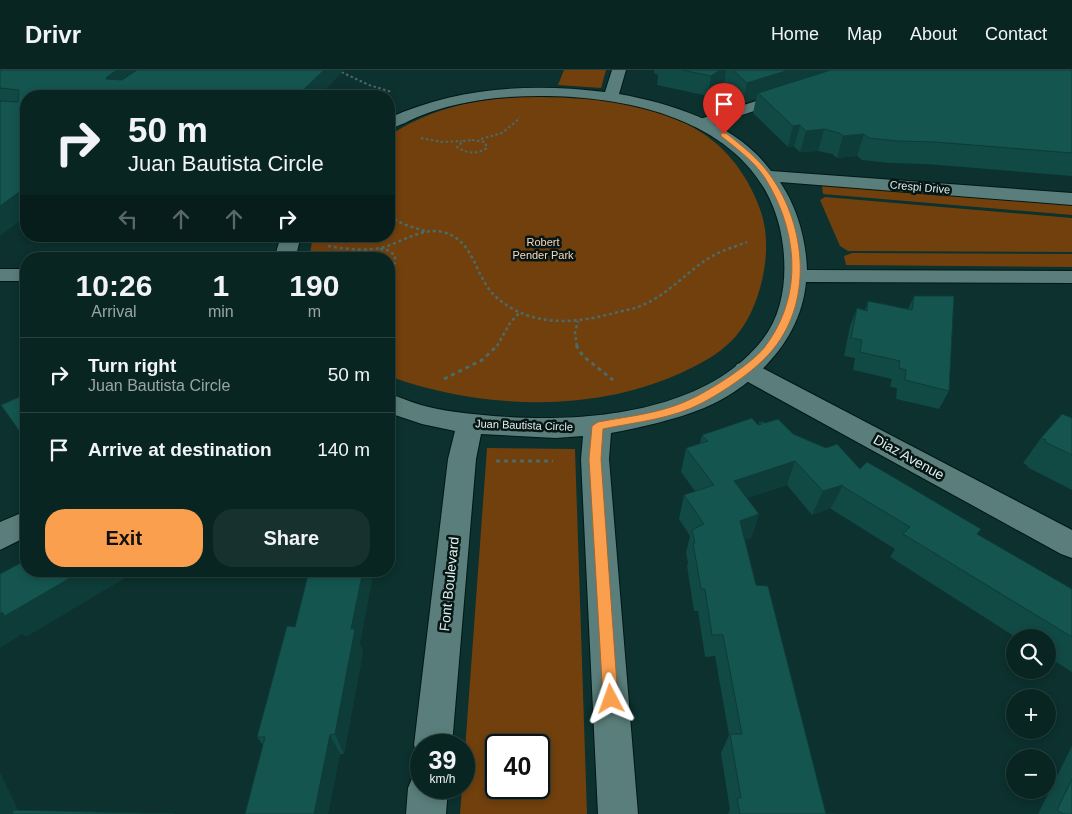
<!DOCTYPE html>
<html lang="en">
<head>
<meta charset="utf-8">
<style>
	:root { --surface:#092522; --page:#17312f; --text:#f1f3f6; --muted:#99a5a5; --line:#294240; --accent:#fa9f4e }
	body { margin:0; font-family:Arial,sans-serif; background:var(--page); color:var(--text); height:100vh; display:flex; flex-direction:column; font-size:19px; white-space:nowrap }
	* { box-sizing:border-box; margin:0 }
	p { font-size:16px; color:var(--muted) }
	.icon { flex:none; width:28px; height:28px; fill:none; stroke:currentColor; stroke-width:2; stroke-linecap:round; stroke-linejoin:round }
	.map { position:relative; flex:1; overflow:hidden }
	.panel { position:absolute; left:20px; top:182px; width:375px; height:325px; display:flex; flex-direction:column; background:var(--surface); border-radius:20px; box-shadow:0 2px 8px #0003,0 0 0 1px var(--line) }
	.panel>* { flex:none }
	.banner { position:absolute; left:20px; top:20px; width:375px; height:152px; border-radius:20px; box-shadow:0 2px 8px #0003,0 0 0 1px var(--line); background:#092522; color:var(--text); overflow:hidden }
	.buttons { position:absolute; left:1006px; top:559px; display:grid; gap:10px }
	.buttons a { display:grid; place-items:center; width:50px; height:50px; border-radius:50%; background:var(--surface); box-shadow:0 2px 8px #0003,0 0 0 1px var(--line); font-size:25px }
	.speed { position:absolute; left:410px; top:664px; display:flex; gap:10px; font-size:25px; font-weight:700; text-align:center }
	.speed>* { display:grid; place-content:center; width:65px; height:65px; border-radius:50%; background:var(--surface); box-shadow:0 2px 8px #0003,0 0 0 1px var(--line); line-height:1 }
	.speed small { font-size:12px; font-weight:400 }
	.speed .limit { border:2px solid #111; border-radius:8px; background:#fff; color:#111 }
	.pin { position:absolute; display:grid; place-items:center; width:42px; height:42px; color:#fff; margin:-51px -21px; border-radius:50% 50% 50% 0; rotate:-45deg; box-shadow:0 0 5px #0007 }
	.pin .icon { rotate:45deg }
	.me { position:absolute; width:55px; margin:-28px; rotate:356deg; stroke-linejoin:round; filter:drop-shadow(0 0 4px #0008) }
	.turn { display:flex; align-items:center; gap:18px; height:105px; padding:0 25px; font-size:22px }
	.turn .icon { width:65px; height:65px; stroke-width:2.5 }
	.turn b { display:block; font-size:35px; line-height:42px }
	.lanes { display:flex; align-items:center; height:48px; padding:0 25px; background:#0003; justify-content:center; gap:25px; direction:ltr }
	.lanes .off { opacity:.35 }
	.eta { display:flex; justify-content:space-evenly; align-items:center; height:85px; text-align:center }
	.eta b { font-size:30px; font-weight:600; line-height:35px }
	.button { display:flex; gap:10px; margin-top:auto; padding:10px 25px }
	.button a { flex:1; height:58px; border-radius:20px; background:var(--accent); color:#111; font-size:20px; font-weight:600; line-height:58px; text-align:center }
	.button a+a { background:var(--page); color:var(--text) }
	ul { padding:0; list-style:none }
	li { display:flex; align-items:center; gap:15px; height:75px; padding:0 25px; border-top:1px solid var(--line) }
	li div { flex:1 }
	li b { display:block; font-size:19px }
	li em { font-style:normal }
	header { display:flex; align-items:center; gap:30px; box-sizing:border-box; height:70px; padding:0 25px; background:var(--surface); border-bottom:1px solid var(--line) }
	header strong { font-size:24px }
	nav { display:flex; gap:28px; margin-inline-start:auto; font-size:18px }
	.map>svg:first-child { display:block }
	.green { fill:#71400d; fill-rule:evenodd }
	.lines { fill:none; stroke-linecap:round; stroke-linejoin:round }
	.minor-casing { stroke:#001816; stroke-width:2 }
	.tertiary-casing { stroke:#001816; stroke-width:2 }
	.path-far2 { stroke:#4b6b68; stroke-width:2; stroke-dasharray:2.5 2.5; stroke-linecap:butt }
	.path-far1 { stroke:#4b6b68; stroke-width:2.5; stroke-dasharray:3 3; stroke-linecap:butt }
	.path { stroke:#4b6b68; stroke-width:3; stroke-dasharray:4 4; stroke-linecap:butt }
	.minor { fill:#5a7e7b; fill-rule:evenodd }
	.tertiary { fill:#5a7e7b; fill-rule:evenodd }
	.wall { fill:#114945 }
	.shaded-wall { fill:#0e3c38 }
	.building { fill:#145550; stroke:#0e3c38 }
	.route { fill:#fa9f4e; stroke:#a26733 }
	.labels { text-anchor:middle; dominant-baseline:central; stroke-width:5; stroke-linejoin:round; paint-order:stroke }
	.far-street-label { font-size:11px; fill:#def1ef; stroke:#071615 }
	.far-park-label { font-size:11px; fill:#fad7bb; stroke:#071615 }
	.street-label { font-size:14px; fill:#def1ef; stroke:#071615 }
</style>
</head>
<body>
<header>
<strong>Drivr</strong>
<nav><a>Home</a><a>Map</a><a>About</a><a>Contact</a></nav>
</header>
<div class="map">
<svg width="1072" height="744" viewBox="0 0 1072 744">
	<rect width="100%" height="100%" fill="#0c312e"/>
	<path class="green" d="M564 0H606L601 18 558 15Z
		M541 26C618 28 705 37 747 111 758 131 766 150 766 173 767 203 756 243 736 266 723 281 706 291 689 299 600 344 480 340 389 306V189H309L313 166H389V66C434 35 487 27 541 26Z
		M824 114 1072 134V145L823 124 822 117Z
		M825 127 1072 148V182L848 181 840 176 820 130Z
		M852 183 1072 184V197L846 195 844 186Z
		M487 378 575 379 587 744H460L462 718H464V694ZM496 675H539V718H496Z"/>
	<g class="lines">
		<g class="minor-casing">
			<path id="minor" d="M791 20 796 21 798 24 796 27 709 56H697L695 53 697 50Z
				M0 199H26V211H0Z
				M746 292 755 294 1072 460V488L1061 484 737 306 734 300 737 294Z
				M26 441V467L0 480V452Z"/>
		</g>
		<g class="tertiary-casing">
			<path id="tertiary" d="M612 0H626L619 24C674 34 737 54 771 101L1072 123V135L780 112C797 137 806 169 807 200L1072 201V213L806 212C801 270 755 316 704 338 674 350 643 357 611 363L609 389 638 744H598L581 389 583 366 556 368 481 364 476 389 452 675H421V689H419L414 675 448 389 455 361 422 354 389 343V324C400 327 410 332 421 335 441 341 463 343 483 345 573 354 703 347 763 269 783 243 787 208 783 176 767 42 606 18 496 28 470 31 444 36 420 46 410 50 400 56 389 59V48C457 17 531 13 605 22Z
				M281 166H301L295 189H274Z
				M421 701V718H448L446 744H406L408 718 414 704Z"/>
		</g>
		<path class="path-far2" d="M337 0 369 15 392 22
			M421 68 442 72 462 71
			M481 69 502 63 520 48
			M472 70 485 72 487 78C477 84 467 84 457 77L463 71Z"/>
		<path class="path-far1" d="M389 146 403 154 425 161
			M328 176C345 179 363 181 381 178 401 173 421 157 443 162 476 171 474 207 496 227 531 258 576 254 618 242 628 240 638 238 647 233 670 222 687 202 709 188 720 181 734 177 747 172
			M380 179 387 180 395 185V193L389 198
			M355 189 367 181
			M497 276 510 253 519 243
			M577 276 575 263 578 251"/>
		<path class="path" d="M576 275 583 286 613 310
			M444 309 482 290 498 275
			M496 391H553"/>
		<use href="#minor" class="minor"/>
		<use href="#tertiary" class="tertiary"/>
	</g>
	<path class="wall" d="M0 0H344L319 26H26L0 166Z
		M654 0H1072V106L926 94 890 93 862 90 857 86 837 88 832 84 818 81 800 82 794 77H788L753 43 756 29 743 33 724 14 708 26 657 15 658 5 654 3Z
		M137 166H222L218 172Z
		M914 226 949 321 939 339 896 329 897 318 890 317 892 309 853 300 855 288 844 286 850 256 857 238 865 240 868 231 908 239Z
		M1072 348V420L1027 397 1028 396 1023 393 1041 368Z
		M760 351 793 364 860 399 1071 518H1072V602L1048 587V568H1017L890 487 895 479 831 439V438L812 445 787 415 747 428 759 444 751 468 745 470 756 515 826 744H836H728L730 740 721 683 729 665 715 586 705 587 698 541H694L687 496 688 493 686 483 690 466 679 449 684 425 695 421 681 402 686 378 700 373 702 365 758 355Z
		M360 574 363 582 344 684H340L328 744H245L263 675 257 667Z
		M1072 676V744H1038Z"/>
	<path class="shaded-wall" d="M117 0H150L114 24 106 9 107 7Z
		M324 0H344L319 26H297Z
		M720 0H726L724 14 708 26 711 6Z
		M789 0H846L758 23 756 29 743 33 747 13Z
		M800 55 794 77H788L793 56Z
		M824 59 818 81 800 82 806 61Z
		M864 64 857 86 837 88 843 66Z
		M26 117V146L0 166V136Z
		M216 166H222L218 172Z
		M26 359V370L20 362Z
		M795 391 787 415 727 435 734 411Z
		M843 415 831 438 812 445 823 421Z
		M759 444 751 468 733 474 740 451Z
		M82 501H123L127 507 26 567 22 564 0 578V544Z
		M363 501H374L360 574 363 582 344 684 335 664 351 559Z
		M330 665 340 684 328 744H314Z
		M0 702 20 744H0Z"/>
	<path class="building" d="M0 0H117L107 7 106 9 122 10 137 0H324L297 26H26V117L0 136V31L18 32 19 20 0 18Z
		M682 0H720L711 6Z
		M733 0H789L747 13Z
		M831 0H1072V83L935 72 898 71 869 68 864 64 843 66 839 63 824 59 806 61 800 55 793 56 758 23Z
		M914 226H954L949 321 905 310 906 300 899 298 900 291 860 282 862 270 851 268 857 238 867 241 868 231 912 240Z
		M26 324V359L20 362 1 335Z
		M1062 344 1072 348V385L1045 372 1046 370 1041 368Z
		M752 348 758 355 762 354 760 351 765 353 778 349 793 364 826 378 837 374 860 399 867 392 888 404 981 459 977 464 1072 519V567L903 464 910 457 842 416 843 415 823 421 795 391 734 411 759 444 740 451 756 515 768 516 826 744H836H740L737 728H741L730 664H742L723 565H712L705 519H701L693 473H695L692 460 704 454 684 425 714 415 686 378 708 371 702 365Z
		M26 490V501H82L5 546 2 542 0 544V504Z
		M309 501H363L351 559H355L335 664 330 665 314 744H245L265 667H257L287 556 295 557Z
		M1072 709V744H1063L1057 740Z
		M14 740 175 744H12Z"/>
	<path class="route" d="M721 63H726C742 76 758 88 770 105 807 156 814 235 769 284 753 302 723 322 702 333 672 349 636 352 603 359L601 389 618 629 616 634 611 637 605 634 603 629 589 389 592 356 598 352C630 346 664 343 693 328 712 319 751 294 764 278 804 226 798 161 765 108 754 91 737 79 721 66Z"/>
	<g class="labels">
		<g class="far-street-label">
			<text transform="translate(920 117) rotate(5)">Crespi Drive</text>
			<text transform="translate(524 355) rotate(2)">Juan Bautista Circle</text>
		</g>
		<g class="far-park-label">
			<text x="543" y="172">Robert<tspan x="543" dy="13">Pender Park</tspan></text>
		</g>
		<g class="street-label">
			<text transform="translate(909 387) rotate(29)">Diaz Avenue</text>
			<text transform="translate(449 514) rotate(-84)">Font Boulevard</text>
		</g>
	</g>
</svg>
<div class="buttons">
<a><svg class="icon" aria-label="search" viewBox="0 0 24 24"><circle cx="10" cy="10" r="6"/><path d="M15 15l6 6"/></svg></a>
<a>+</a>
<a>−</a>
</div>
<div class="speed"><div>39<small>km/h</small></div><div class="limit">40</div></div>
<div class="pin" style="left:724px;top:64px;background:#d93025"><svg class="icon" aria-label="arrive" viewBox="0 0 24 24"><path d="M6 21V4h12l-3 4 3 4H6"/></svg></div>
<svg class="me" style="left:611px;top:629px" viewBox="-20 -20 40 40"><path d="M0-17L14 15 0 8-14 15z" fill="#fa9f4e" stroke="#fff" stroke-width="4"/></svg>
<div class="banner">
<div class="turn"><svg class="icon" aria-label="right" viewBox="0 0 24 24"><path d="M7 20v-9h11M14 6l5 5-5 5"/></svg><div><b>50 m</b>Juan Bautista Circle</div></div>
<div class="lanes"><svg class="icon off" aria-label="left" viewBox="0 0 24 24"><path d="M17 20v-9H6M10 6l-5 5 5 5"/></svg><svg class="icon off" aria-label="ahead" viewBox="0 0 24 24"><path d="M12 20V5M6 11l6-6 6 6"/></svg><svg class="icon off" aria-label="ahead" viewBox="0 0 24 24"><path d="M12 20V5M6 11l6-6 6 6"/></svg><svg class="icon" aria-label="right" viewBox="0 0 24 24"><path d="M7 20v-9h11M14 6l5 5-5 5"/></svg></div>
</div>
<section class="panel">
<div class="eta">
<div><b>10:26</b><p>Arrival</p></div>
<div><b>1</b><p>min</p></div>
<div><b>190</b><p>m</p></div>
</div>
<ul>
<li><svg class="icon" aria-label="right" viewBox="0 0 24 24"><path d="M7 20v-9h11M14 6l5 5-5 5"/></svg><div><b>Turn right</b><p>Juan Bautista Circle</p></div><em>50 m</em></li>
<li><svg class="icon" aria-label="arrive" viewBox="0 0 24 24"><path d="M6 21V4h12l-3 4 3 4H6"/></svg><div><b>Arrive at destination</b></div><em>140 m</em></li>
</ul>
<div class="button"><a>Exit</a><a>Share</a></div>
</section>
</div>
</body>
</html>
